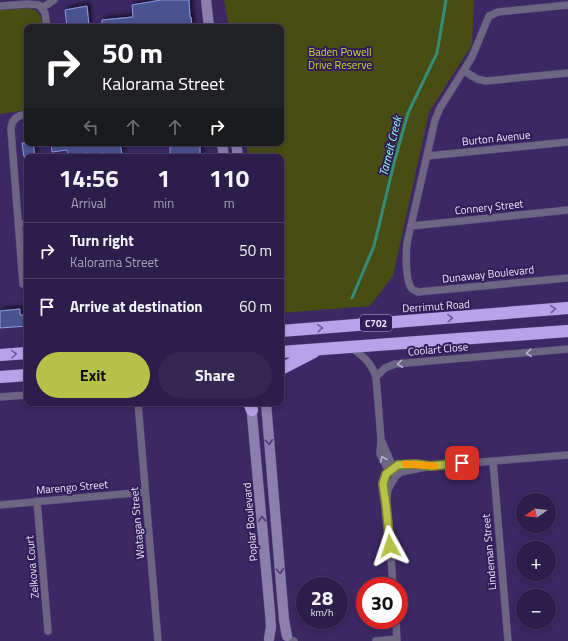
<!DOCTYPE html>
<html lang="en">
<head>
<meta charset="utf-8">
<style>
	:root { --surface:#2c1e4b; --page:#342752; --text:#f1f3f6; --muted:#a6a2b5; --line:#483c63; --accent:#b5c249 }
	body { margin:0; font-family:"Titillium Web",sans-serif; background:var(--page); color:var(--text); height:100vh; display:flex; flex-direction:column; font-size:15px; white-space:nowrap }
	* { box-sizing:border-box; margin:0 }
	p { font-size:13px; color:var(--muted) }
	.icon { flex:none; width:22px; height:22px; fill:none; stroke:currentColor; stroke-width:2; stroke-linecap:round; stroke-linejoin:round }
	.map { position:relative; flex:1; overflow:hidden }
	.details { position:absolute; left:24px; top:154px; width:260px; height:252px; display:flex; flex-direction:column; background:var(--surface); border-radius:8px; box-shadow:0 2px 6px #0003,0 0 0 1px var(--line) }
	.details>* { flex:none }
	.guide { position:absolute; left:24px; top:24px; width:260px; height:122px; border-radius:8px; box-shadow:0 2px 6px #0003,0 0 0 1px var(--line); background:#202124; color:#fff; overflow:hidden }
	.needle { width:26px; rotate:256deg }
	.tools { position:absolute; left:516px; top:493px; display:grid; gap:8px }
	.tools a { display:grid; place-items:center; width:40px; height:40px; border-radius:50%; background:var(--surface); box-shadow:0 2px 6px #0003,0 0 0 1px var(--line); font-size:20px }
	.speed { position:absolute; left:296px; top:577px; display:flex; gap:8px; font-size:20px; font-weight:700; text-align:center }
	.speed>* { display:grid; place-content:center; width:52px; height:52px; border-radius:50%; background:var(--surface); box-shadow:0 2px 6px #0003,0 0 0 1px var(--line); line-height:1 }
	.speed small { font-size:10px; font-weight:400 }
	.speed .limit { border:6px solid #d22; background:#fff; color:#111 }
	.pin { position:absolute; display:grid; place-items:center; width:34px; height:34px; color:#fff; margin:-17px; border-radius:8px; box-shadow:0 2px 6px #0006 }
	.me { position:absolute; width:44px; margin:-22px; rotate:355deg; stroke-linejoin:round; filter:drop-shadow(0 0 3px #0008) }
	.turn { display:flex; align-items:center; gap:14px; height:84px; padding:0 12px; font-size:18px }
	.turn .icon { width:52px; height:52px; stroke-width:2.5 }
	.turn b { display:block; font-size:28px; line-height:34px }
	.lanes { display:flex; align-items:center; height:38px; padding:0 12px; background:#0003; justify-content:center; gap:20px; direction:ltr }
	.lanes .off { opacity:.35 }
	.eta { display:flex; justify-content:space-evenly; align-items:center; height:68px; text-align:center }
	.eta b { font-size:24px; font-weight:700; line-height:28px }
	.button { display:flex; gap:8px; margin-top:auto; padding:8px 12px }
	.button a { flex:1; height:46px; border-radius:24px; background:var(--accent); color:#111; font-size:16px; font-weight:700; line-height:46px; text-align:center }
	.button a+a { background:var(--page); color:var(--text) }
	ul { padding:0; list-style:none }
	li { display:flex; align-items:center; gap:12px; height:56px; padding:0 12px; border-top:1px solid var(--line) }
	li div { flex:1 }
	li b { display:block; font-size:15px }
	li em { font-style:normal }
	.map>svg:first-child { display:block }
	.green { fill:#484d14 }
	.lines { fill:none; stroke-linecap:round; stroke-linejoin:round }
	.stream { stroke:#358d79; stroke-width:3 }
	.building { fill:#485290; stroke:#8d9ade; filter:url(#shadow) }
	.street-casing { stroke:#57467c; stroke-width:8 }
	.secondary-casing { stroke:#57467c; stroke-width:11 }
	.highway-casing { stroke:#57467c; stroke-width:13 }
	.street { stroke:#6c6683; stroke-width:7 }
	.secondary { stroke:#8a7fad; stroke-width:10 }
	.highway { stroke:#b6a4eb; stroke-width:12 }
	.oneway { stroke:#6d5a9a }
	.oneway2 { stroke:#b7b2cb }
	.oneway3 { stroke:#4c3a72 }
	.route-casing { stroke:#767e2f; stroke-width:10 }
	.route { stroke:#b5c249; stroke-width:7 }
	.slow { stroke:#f59e0b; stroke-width:7 }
	.labels { text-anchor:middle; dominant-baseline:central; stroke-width:4; stroke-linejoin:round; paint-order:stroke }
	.shield { fill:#311d58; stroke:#b2a8ca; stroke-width:1 }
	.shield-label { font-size:10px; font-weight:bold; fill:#e9e4fb }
	.park-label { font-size:11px; fill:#ccdb31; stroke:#311d58 }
	.street-label { font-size:11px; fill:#e9e4fb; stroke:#311d58 }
	.water-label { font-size:12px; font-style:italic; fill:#8ef9dd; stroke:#311d58 }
</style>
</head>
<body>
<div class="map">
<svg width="568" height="641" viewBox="0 0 568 641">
	<defs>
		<filter id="shadow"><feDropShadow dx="3" dy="-3" stdDeviation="2" flood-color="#0009"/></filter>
	</defs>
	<rect width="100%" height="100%" fill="#3b2864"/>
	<path class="green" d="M224 0H474L472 45 429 112 393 276 370 306 281 313V157H248L246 143H281V27H229Z
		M28 8C39 9 42 17 43 27H27V110L0 114V10Z"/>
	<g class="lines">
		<path class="stream" d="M352 298 374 246 394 163 408 113 437 53 446 0"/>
	</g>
	<path class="building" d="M161 0H189L190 17H191L192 27H102V20L133 17 132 5Z
		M87 6 89 26 67 27 65 10Z
		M22 143H33L35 157H24Z
		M51 143H120L122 155 107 157H103V153L87 156V153L68 156 67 150 52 152Z
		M170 143H200V157H170Z
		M20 309V315H27V326L0 328V311Z"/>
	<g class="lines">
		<g class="street-casing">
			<path id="street" d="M568 5 498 12 489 16 472 57 440 108 435 120 407 243C406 253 405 281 412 289 413 290 416 291 418 292L568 278
				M0 6 27 4 39 5 45 13 47 27
				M42 8 54 0
				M464 71 477 79 486 81 568 73
				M427 156 568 142
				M18 224 27 223
				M411 226 568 210
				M23 284 11 130C11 120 17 115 27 114
				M351 347C364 357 371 362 376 377L381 439 380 454 386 466 393 473
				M376 377 385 368 395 364 568 349
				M0 397 27 395
				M138 403 158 641
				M381 439 395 472
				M493 461 508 641
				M37 501 48 631
				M0 505 145 492
				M386 505 388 490 391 484 396 476 401 472 431 466 568 455
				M393 586C391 559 390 532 386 505 385 497 380 486 384 478 391 461 411 463 425 465
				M396 620 397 641
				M291 640 294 641
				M376 641 397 639"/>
		</g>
		<g class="secondary-casing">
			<path id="secondary" d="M206 0 209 27
				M222 143 224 157
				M236 143 238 157
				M266 403 284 620 287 636
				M251 404 270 613 271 627 269 639"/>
		</g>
		<g class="highway-casing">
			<path id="highway" d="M281 331 568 308
				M281 352 568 331
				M0 355 27 353
				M281 369 314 352
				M0 377 27 375
				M249 403 252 410"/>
		</g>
		<use href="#street" class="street"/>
		<use href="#secondary" class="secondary"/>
		<use href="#highway" class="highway"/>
	</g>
	<defs><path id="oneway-chevron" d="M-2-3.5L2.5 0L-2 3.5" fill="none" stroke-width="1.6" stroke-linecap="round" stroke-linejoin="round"/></defs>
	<g class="oneway">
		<use href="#oneway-chevron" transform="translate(553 309) rotate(-5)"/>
		<use href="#oneway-chevron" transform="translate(450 318) rotate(-4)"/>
		<use href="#oneway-chevron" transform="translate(320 328) rotate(-4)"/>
		<use href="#oneway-chevron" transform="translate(14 354) rotate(-5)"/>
	</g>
	<g class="oneway2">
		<use href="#oneway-chevron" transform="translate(529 353) rotate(175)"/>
		<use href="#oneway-chevron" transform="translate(400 364) rotate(173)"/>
		<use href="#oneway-chevron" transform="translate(383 459) rotate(-112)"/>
	</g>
	<g class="oneway3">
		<use href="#oneway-chevron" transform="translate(269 442) rotate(86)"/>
		<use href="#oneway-chevron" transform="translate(262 519) rotate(-95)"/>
		<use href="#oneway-chevron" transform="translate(280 571) rotate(85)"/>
	</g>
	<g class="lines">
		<g class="route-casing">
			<path id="route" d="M390 546 386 505 383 484 386 474 398 465 415 464 431 466 462 463"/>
		</g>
		<use href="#route" class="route"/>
		<path class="slow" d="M405 464 435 466"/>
	</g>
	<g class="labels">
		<rect class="shield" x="360" y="315" width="32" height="16" rx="3"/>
		<g class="shield-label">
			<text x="376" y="323">C702</text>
		</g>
		<g class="park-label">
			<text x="340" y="52">Baden Powell<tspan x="340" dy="13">Drive Reserve</tspan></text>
		</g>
		<g class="street-label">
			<text transform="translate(496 138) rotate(-6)">Burton Avenue</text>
			<text transform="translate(489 207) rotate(-6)">Connery Street</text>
			<text transform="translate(488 274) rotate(-6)">Dunaway Boulevard</text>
			<text transform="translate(436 306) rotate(-4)">Derrimut Road</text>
			<text transform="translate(438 349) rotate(-5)">Coolart Close</text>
			<text transform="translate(72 487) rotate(-5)">Marengo Street</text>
			<text transform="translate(250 522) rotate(-95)">Poplar Boulevard</text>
			<text transform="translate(137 523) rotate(-95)">Watagan Street</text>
			<text transform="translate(489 552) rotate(-95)">Lindeman Street</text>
			<text transform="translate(32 567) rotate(-95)">Zelkova Court</text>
		</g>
		<g class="water-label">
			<text transform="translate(390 146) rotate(-76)">Tarneit Creek</text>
		</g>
	</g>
</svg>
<div class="tools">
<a><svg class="needle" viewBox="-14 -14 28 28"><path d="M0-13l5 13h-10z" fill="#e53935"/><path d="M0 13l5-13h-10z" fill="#a6a2b5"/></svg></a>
<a>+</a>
<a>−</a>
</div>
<div class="speed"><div>28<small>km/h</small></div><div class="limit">30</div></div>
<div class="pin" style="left:462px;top:463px;background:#d93025"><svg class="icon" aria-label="arrive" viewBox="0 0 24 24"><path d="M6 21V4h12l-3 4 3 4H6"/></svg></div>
<svg class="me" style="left:390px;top:546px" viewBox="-20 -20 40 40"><path d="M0-17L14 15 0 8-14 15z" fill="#b5c249" stroke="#fff" stroke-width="4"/></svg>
<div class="guide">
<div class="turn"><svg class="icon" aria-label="right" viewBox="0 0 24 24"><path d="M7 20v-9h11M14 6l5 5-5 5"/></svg><div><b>50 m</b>Kalorama Street</div></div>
<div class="lanes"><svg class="icon off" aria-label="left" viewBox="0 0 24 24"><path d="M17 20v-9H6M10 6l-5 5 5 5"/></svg><svg class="icon off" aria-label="ahead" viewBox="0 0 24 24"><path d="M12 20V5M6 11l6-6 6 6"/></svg><svg class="icon off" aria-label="ahead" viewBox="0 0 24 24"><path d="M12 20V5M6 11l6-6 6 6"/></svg><svg class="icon" aria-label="right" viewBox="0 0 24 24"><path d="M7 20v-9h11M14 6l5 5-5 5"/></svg></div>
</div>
<section class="details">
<div class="eta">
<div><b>14:56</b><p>Arrival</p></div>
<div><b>1</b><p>min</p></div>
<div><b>110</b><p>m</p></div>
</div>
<ul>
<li><svg class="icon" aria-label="right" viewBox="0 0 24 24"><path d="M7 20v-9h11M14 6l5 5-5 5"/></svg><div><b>Turn right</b><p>Kalorama Street</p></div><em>50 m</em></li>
<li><svg class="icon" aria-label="arrive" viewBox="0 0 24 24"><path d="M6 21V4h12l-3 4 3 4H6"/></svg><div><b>Arrive at destination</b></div><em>60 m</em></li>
</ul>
<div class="button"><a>Exit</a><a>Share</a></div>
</section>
</div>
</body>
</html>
